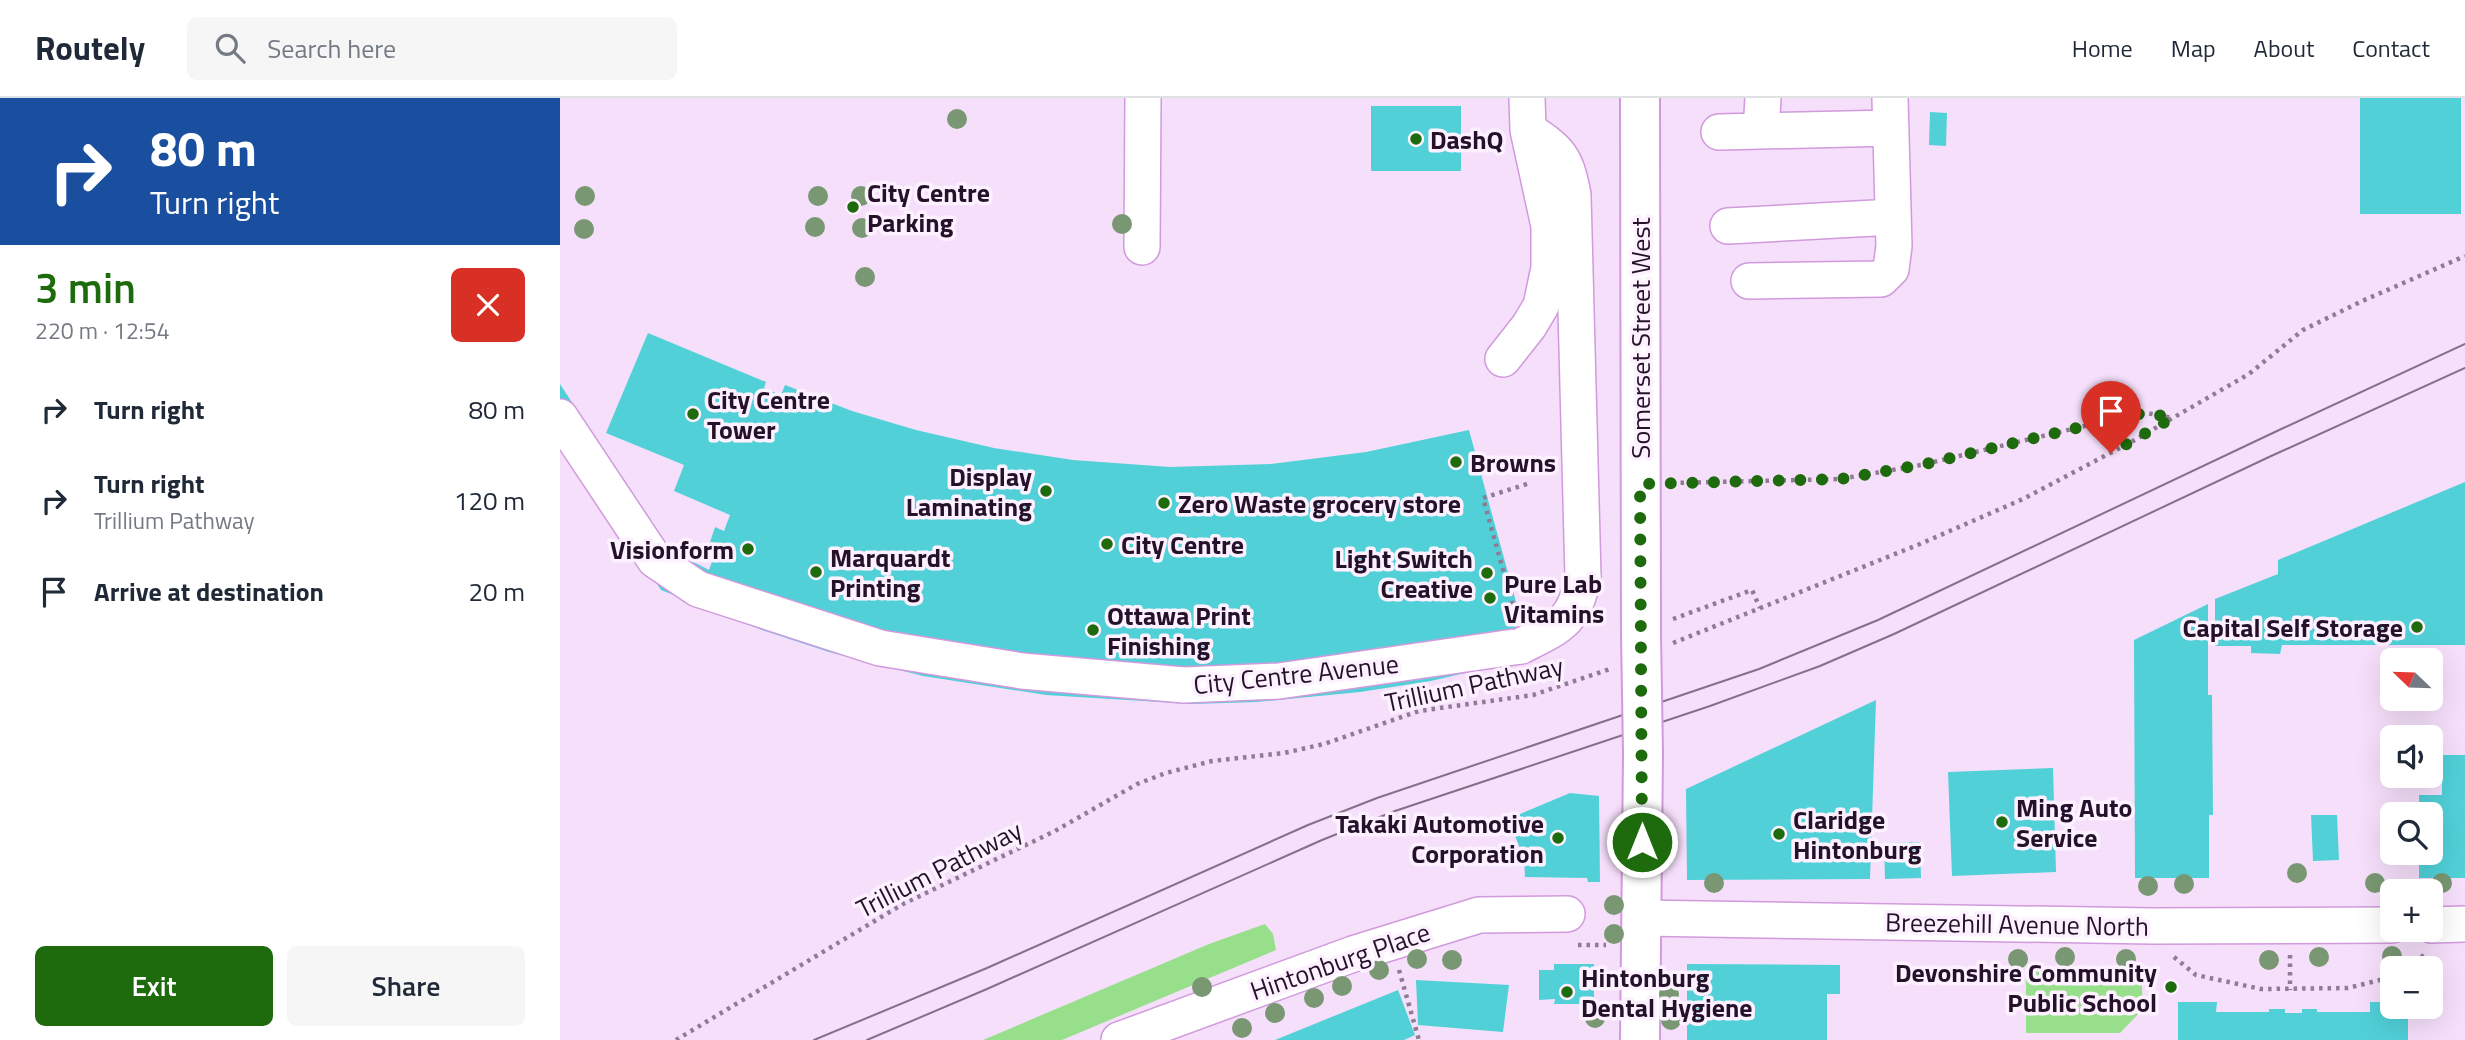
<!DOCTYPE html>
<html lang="en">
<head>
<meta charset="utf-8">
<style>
	:root { --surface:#fff; --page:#f6f6f7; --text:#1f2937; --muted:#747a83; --line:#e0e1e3; --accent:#1d6b0c }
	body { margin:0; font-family:"Titillium Web",sans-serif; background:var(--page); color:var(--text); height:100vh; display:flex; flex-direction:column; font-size:26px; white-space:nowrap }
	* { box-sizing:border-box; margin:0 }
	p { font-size:23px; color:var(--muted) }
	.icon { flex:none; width:38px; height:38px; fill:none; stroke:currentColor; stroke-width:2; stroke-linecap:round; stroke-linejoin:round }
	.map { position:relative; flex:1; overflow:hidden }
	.sheet { display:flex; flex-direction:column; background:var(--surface); width:560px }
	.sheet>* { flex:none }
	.guide { background:#1a4fa0; color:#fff; overflow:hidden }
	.needle { width:46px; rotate:293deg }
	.fabs { position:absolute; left:1820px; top:550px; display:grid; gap:14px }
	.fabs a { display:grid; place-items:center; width:63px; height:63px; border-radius:10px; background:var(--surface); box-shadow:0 7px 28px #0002; font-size:35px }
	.pin { position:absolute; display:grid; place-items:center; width:60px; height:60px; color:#fff; margin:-72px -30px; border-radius:50% 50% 50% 0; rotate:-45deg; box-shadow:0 0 7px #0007 }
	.pin .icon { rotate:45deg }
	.me { position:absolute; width:77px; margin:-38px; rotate:0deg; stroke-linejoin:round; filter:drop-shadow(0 0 5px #0008) }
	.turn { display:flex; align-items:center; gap:24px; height:147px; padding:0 35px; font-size:32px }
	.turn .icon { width:91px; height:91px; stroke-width:2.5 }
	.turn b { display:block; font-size:49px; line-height:60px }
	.round { display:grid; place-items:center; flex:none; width:74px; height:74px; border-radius:10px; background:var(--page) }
	.summary { display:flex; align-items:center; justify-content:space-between; height:119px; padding:0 35px }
	h1 { font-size:42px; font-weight:600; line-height:52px; color:var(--accent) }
	.cta { display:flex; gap:14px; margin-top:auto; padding:14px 35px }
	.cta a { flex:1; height:80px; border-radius:10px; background:var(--accent); color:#fff; font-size:28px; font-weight:600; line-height:80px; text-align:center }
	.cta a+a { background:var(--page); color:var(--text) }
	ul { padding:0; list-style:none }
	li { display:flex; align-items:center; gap:21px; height:91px; padding:0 35px }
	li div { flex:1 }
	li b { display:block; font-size:26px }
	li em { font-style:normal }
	header { display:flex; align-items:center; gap:42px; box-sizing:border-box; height:98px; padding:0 35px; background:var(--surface); border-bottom:2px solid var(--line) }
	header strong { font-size:33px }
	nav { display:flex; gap:38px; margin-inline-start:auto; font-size:24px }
	.search { width:490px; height:63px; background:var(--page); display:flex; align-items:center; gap:18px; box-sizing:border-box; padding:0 24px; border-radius:10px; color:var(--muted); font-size:26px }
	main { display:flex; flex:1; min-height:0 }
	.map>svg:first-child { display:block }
	.green { fill:#97df8b }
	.building { fill:#51d0d8 }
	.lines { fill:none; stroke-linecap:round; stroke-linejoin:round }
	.minor-casing { stroke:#d19adc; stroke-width:38 }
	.major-casing { stroke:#d19adc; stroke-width:42 }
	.path { stroke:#907a94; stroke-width:4.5; stroke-dasharray:3.5 5; stroke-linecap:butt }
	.minor { stroke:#fff; stroke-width:35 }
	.major { stroke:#fff; stroke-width:38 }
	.tram { stroke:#856f89; stroke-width:2 }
	.minor-bridge-casing { stroke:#d19adc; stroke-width:38; stroke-linecap:butt }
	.major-bridge-casing { stroke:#d19adc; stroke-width:42; stroke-linecap:butt }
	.minor-bridge { stroke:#fff; stroke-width:35 }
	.major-bridge { stroke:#fff; stroke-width:38 }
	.tree { fill:#799772 }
	.route { stroke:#1d6b0c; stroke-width:12; stroke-dasharray:0 21.6 }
	.poi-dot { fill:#1d6b0c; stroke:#fdf1ff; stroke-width:2.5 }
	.labels { text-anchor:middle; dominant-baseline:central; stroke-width:7; stroke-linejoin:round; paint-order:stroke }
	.poi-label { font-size:26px; font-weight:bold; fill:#26112a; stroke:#fdf1ff; text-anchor:start }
	.street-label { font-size:26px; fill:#26112a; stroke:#fdf1ff }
</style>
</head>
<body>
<header>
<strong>Routely</strong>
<div class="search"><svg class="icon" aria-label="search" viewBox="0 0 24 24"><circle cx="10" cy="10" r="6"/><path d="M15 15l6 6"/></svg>Search here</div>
<nav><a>Home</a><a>Map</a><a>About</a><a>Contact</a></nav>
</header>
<main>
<section class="sheet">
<div class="guide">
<div class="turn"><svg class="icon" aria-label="right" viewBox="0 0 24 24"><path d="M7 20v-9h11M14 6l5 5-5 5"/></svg><div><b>80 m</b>Turn right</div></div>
</div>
<div class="summary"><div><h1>3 min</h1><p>220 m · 12:54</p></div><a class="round" style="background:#d93025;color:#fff"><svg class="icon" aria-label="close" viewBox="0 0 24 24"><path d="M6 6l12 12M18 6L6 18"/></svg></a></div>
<ul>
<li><svg class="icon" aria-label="right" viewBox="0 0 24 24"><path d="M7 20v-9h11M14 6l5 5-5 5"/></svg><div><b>Turn right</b></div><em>80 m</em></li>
<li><svg class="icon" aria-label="right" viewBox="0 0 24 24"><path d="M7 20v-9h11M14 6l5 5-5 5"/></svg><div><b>Turn right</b><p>Trillium Pathway</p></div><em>120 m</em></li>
<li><svg class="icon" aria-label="arrive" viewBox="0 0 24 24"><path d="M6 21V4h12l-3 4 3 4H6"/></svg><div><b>Arrive at destination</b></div><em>20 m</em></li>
</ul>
<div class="cta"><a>Exit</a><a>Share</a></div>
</section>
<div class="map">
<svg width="1905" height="942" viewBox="0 0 1905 942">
	<rect width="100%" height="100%" fill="#f6dffb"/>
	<path class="green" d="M705 826 713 836 716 852 502 942H423L649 846Z
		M1466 872H1581L1583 911 1560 935H1466Z"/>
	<path class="building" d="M1800 0H1901V116H1800Z
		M811 8H901V73H811Z
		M1370 14 1387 15 1386 48 1369 47Z
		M88 235 206 284 204 290 221 297 225 287 292 313 356 332 434 350 513 362 610 369 711 366 806 354 909 332 959 515 953 517 965 561 871 583 800 594 696 604 632 606 486 597 363 578 269 554 202 532 101 492 0 339V286L101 440 116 455 149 472 158 447 150 444 155 429 164 433 170 417 114 393 124 367 46 335Z
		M1905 384V547H1722L1720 556 1691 555V548H1655V501L1718 476V462Z
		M1648 506V597H1652L1653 717H1649V780H1575L1574 542Z
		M1316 602 1310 781 1127 782 1126 691Z
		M1882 657H1905V780H1859V754H1871V716H1859V697H1882Z
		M1493 670 1496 774 1392 778 1388 674Z
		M1010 695 1039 698 1040 784H1028L1027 780 965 779 964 760 948 721Z
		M1751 717H1777L1779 762 1753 763Z
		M1360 744 1361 780 1325 781 1324 745Z
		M994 866H1034V906H994L995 901 979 902V872H994Z
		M1127 866 1280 867V896H1267V942H1127Z
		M856 882 949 887 943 934 858 927Z
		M838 892 855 937 844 942H715Z
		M1618 904H1657L1656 914H1709V911H1725V915H1742V911H1757V914H1810V904H1832V908H1848V942H1618Z"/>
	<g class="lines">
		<g class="minor-casing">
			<path id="minor" d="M968 32C1000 53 1006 59 1013 97L1023 479
				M1201 33 1203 0
				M1159 34 1331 30
				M1168 128 1333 119
				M582 149 583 0
				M1189 183 1321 181 1331 171 1334 148 1330 0
				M943 261 969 228 981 208 989 170V128L968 32 967 0
				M0 319 95 462 138 491 320 550 462 573 624 587 719 583 961 548
				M1082 820 1592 828 1832 827
				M1871 827 1905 826
				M559 942 793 856 919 817 1007 816"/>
		</g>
		<g class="major-casing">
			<path id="major" d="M1080 0 1081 536
				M1080 942 1083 656"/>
		</g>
		<path class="path" d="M1112 385 1280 381 1361 367 1571 317 1587 315 1612 320
			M943 516 954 511 923 400 970 385
			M1113 521 1192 492 1200 510
			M1113 545 1360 446 1463 401 1573 343 1689 276 1743 232 1800 204 1905 158
			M998 564 1002 587
			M1018 847H1046
			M1730 857V892
			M1614 859 1636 877 1701 891 1788 890 1832 879
			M1848 870 1864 857
			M839 872 859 942
			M116 942 343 806 495 733 577 686 606 675 652 663 724 655 764 646 859 613 973 597 1050 571"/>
		<use href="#minor" class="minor"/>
		<use href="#major" class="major"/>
		<path class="tram" d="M254 942 427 870 748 727 817 700 1199 571 1318 522 1717 333 1905 246
			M307 942 427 891 762 742 835 713 1150 608 1260 568 1334 536 1709 359 1905 270"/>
		<g class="minor-bridge-casing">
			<path id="minor-bridge" d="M961 548C999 529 1015 524 1023 479"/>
		</g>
		<g class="major-bridge-casing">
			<path id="major-bridge" d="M1081 536 1083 656"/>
		</g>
		<use href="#minor-bridge" class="minor-bridge"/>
		<use href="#major-bridge" class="major-bridge"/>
	</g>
	<g class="tree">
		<circle cx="397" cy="21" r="10"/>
		<circle cx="25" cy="98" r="10"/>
		<circle cx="258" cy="98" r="10"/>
		<circle cx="301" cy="98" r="10"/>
		<circle cx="562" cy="126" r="10"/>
		<circle cx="255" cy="129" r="10"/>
		<circle cx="302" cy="130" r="10"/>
		<circle cx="24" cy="131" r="10"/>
		<circle cx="305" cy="179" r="10"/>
		<circle cx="1737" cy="775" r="10"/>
		<circle cx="1154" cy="785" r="10"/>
		<circle cx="1815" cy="785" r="10"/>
		<circle cx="1882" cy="785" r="10"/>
		<circle cx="1624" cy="786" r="10"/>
		<circle cx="1588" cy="788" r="10"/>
		<circle cx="1054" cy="807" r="10"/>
		<circle cx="1054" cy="836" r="10"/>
		<circle cx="1832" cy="858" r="10"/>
		<circle cx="1505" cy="859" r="10"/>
		<circle cx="1759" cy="859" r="10"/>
		<circle cx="857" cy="861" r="10"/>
		<circle cx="1458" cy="861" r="10"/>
		<circle cx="1566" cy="861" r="10"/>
		<circle cx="892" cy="862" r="10"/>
		<circle cx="1709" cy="862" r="10"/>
		<circle cx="819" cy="872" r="10"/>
		<circle cx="782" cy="888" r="10"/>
		<circle cx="642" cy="889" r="10"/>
		<circle cx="1109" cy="896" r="10"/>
		<circle cx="754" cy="900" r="10"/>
		<circle cx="715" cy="915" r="10"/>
		<circle cx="1035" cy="920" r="10"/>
		<circle cx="1111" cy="922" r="10"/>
		<circle cx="682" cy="930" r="10"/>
	</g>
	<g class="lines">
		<path class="route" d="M1082 744 1080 386 1280 381 1361 367 1571 317 1587 315 1612 320 1551 355"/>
	</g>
	<g class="poi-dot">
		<circle cx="856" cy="41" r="7"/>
		<circle cx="293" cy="109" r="7"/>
		<circle cx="133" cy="316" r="7"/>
		<circle cx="896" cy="364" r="7"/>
		<circle cx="486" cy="393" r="7"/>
		<circle cx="604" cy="405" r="7"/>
		<circle cx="547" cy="446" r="7"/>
		<circle cx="188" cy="451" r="7"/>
		<circle cx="256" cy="474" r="7"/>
		<circle cx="927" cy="475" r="7"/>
		<circle cx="930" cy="500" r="7"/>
		<circle cx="1857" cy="529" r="7"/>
		<circle cx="533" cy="532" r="7"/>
		<circle cx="1442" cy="724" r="7"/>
		<circle cx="1219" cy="736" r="7"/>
		<circle cx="998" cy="740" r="7"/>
		<circle cx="1611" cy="889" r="7"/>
		<circle cx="1007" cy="894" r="7"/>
	</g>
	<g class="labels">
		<g class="poi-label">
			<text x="870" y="41">DashQ</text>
			<text x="307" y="94">City Centre<tspan x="307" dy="30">Parking</tspan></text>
			<text x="147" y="301">City Centre<tspan x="147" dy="30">Tower</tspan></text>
			<text x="910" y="364">Browns</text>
			<text x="472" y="378" text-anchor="end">Display<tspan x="472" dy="30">Laminating</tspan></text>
			<text x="618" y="405">Zero Waste grocery store</text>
			<text x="561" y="446">City Centre</text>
			<text x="174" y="451" text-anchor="end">Visionform</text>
			<text x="270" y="459">Marquardt<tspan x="270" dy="30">Printing</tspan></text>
			<text x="913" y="460" text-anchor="end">Light Switch<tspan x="913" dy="30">Creative</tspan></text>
			<text x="944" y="485">Pure Lab<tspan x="944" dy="30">Vitamins</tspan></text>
			<text x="547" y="517">Ottawa Print<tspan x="547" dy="30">Finishing</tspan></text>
			<text x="1843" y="529" text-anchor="end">Capital Self Storage</text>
			<text x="1456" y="709">Ming Auto<tspan x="1456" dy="30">Service</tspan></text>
			<text x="1233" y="721">Claridge<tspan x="1233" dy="30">Hintonburg</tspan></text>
			<text x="984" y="725" text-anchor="end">Takaki Automotive<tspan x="984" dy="30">Corporation</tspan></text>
			<text x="1597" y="874" text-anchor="end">Devonshire Community<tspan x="1597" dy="30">Public School</tspan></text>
			<text x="1021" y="879">Hintonburg<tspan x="1021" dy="30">Dental Hygiene</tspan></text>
		</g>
		<g class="street-label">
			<text transform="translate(1080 240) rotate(-90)">Somerset Street West</text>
			<text transform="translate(736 576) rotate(-6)">City Centre Avenue</text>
			<text transform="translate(914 586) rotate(-12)">Trillium Pathway</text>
			<text transform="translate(379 771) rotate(-27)">Trillium Pathway</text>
			<text transform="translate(1457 826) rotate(1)">Breezehill Avenue North</text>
			<text transform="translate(780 863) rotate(-19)">Hintonburg Place</text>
		</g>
	</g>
</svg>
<div class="fabs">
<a><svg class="needle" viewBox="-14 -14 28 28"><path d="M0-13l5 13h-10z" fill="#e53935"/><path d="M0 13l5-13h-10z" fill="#747a83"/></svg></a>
<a><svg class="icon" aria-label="sound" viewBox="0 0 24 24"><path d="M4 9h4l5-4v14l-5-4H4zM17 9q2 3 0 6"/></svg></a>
<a><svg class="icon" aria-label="search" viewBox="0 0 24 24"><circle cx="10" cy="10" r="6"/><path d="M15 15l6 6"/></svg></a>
<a>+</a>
<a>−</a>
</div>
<div class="pin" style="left:1551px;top:355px;background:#d93025"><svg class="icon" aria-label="arrive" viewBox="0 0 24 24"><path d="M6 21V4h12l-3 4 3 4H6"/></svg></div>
<svg class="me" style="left:1082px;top:744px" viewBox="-20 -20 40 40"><circle r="17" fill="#1d6b0c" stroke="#fff" stroke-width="3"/><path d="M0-11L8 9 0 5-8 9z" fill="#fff"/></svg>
</div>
</main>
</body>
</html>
